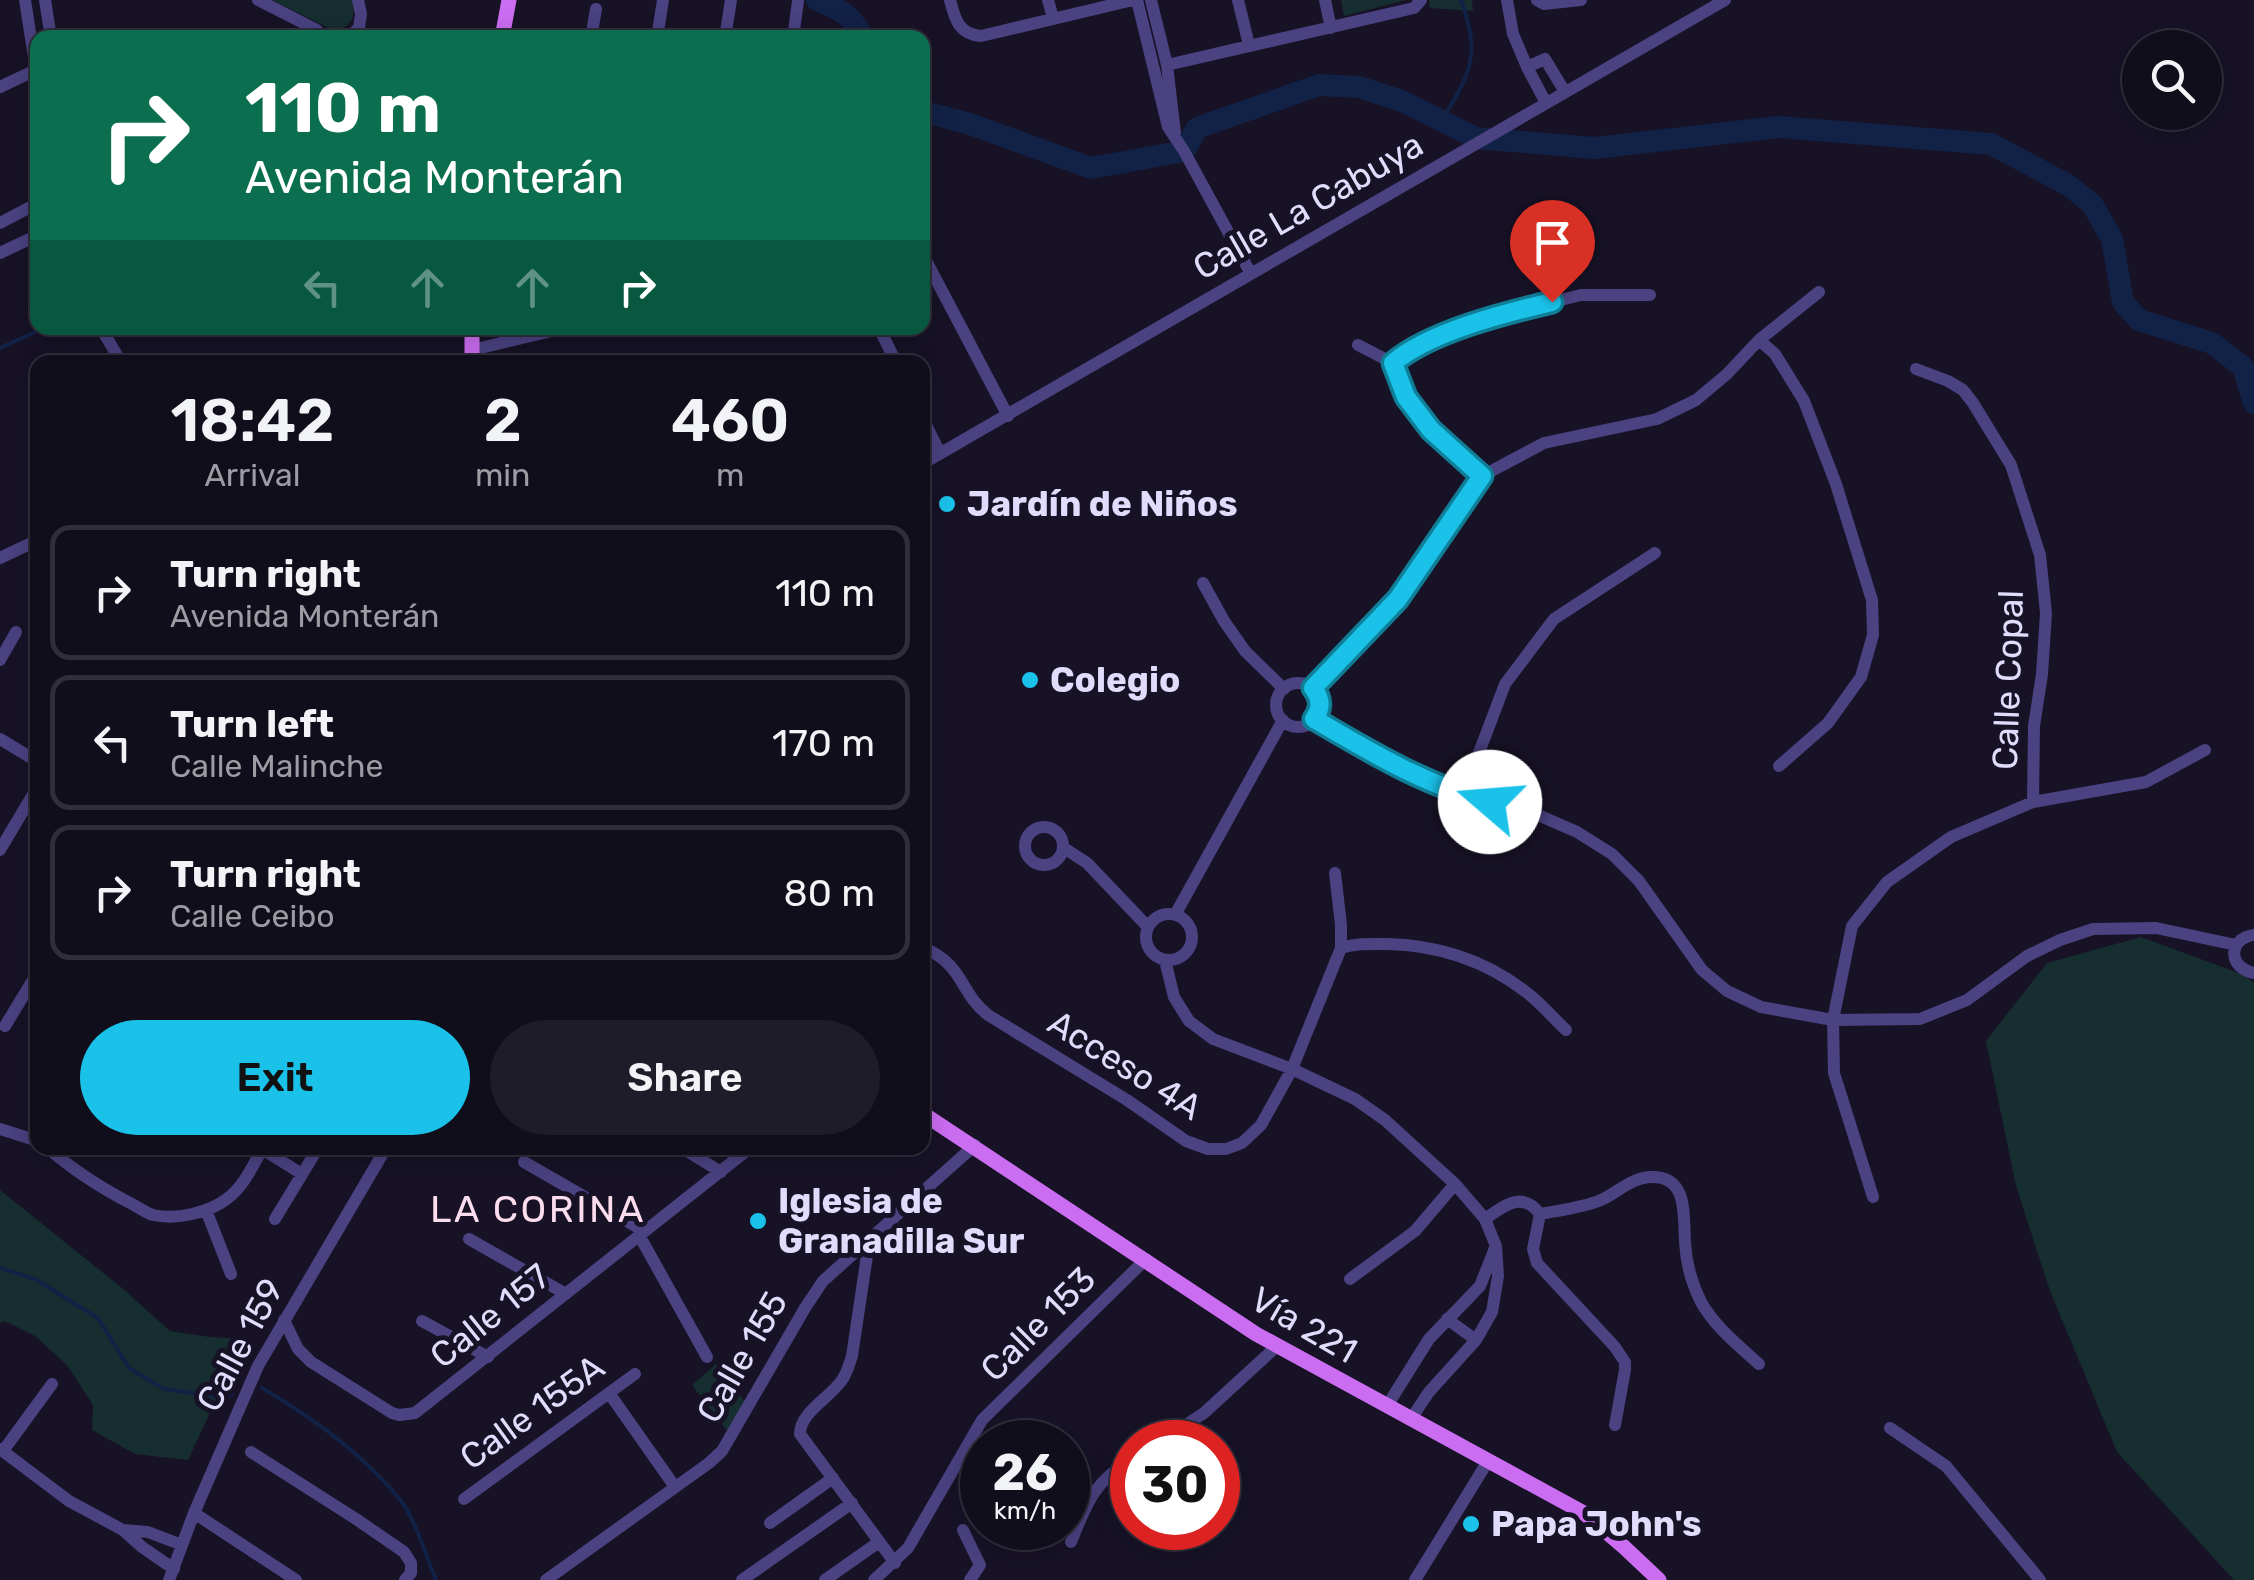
<!DOCTYPE html>
<html lang="en">
<head>
<meta charset="utf-8">
<style>
	:root { --surface:#110e1c; --page:#1e1c29; --text:#f1f3f6; --muted:#9c9ca3; --line:#302e3b; --accent:#1ac2e9 }
	body { margin:0; font-family:Rubik,sans-serif; background:var(--page); color:var(--text); height:100vh; display:flex; flex-direction:column; font-size:38px; white-space:nowrap }
	* { box-sizing:border-box; margin:0 }
	p { font-size:32px; color:var(--muted) }
	.icon { flex:none; width:55px; height:55px; fill:none; stroke:currentColor; stroke-width:2; stroke-linecap:round; stroke-linejoin:round }
	.map { position:relative; flex:1; overflow:hidden }
	.side { position:absolute; left:30px; top:355px; width:900px; height:800px; display:flex; flex-direction:column; background:var(--surface); border-radius:20px; box-shadow:0 5px 25px #0003,0 0 0 2px var(--line) }
	.side>* { flex:none }
	.guide { position:absolute; left:30px; top:30px; width:900px; height:305px; border-radius:20px; box-shadow:0 5px 25px #0003,0 0 0 2px var(--line); background:#0b6e4f; color:#fff; overflow:hidden }
	.tools { position:absolute; left:2122px; top:30px; display:grid; gap:20px }
	.tools a { display:grid; place-items:center; width:100px; height:100px; border-radius:50%; background:var(--surface); box-shadow:0 5px 25px #0003,0 0 0 2px var(--line); font-size:50px }
	.speed { position:absolute; left:960px; top:1420px; display:flex; gap:20px; font-size:50px; font-weight:700; text-align:center }
	.speed>* { display:grid; place-content:center; width:130px; height:130px; border-radius:50%; background:var(--surface); box-shadow:0 5px 25px #0003,0 0 0 2px var(--line); line-height:1 }
	.speed small { font-size:25px; font-weight:400 }
	.speed .limit { border:15px solid #d22; background:#fff; color:#111 }
	.pin { position:absolute; display:grid; place-items:center; width:85px; height:85px; color:#fff; margin:-102px -42px; border-radius:50% 50% 50% 0; rotate:-45deg; box-shadow:0 0 10px #0007 }
	.pin .icon { rotate:45deg }
	.me { position:absolute; width:110px; margin:-55px; rotate:288deg; stroke-linejoin:round; filter:drop-shadow(0 0 8px #0008) }
	.turn { display:flex; align-items:center; gap:35px; height:210px; padding:0 50px; font-size:45px }
	.turn .icon { width:130px; height:130px; stroke-width:2.5 }
	.turn b { display:block; font-size:70px; line-height:85px }
	.lanes { display:flex; align-items:center; height:95px; padding:0 50px; background:#0003; justify-content:center; gap:50px; direction:ltr }
	.lanes .off { opacity:.35 }
	.eta { display:flex; justify-content:space-evenly; align-items:center; height:170px; text-align:center }
	.eta b { font-size:60px; font-weight:600; line-height:70px }
	.button { display:flex; gap:20px; margin-top:auto; padding:20px 50px }
	.button a { flex:1; height:115px; border-radius:60px; background:var(--accent); color:#111; font-size:40px; font-weight:600; line-height:115px; text-align:center }
	.button a+a { background:var(--page); color:var(--text) }
	ul { padding:0; list-style:none }
	li { display:flex; align-items:center; gap:30px; height:135px; margin:0 20px 15px; padding:0 30px; border:5px solid var(--line); border-radius:20px }
	li div { flex:1 }
	li b { display:block; font-size:38px }
	li em { font-style:normal }
	.map>svg:first-child { display:block }
	.green { fill:#162e30 }
	.lines { fill:none; stroke-linecap:round; stroke-linejoin:round }
	.stream { stroke:#122146; stroke-width:4 }
	.river { stroke:#122146; stroke-width:22 }
	.minor { stroke:#4a4281; stroke-width:12 }
	.major { stroke:#cb6df1; stroke-width:15 }
	.route-casing { stroke:#117e97; stroke-width:25 }
	.route { stroke:#1ac2e9; stroke-width:18 }
	.poi-dot { fill:#1ac2e9; stroke:#171226; stroke-width:4 }
	.labels { text-anchor:middle; dominant-baseline:central; stroke-width:10; stroke-linejoin:round; paint-order:stroke }
	.street-label { font-size:35px; fill:#e1dbfc; stroke:#171226 }
	.poi-label { font-size:35px; font-weight:bold; fill:#e1dbfc; stroke:#171226; text-anchor:start }
	.neighbourhood-label { font-size:38px; letter-spacing:2.5px; fill:#fcddee; stroke:#171226 }
</style>
</head>
<body>
<div class="map">
<svg width="2254" height="1580" viewBox="0 0 2254 1580">
	<rect width="100%" height="100%" fill="#171226"/>
	<path class="green" d="M272 0H353C355 18 353 26 335 31Z
		M1341 0H1406L1344 16Z
		M1429 0H1472L1473 11 1430 8Z
		M2141 937 2244 975 2254 983V1580H2234L2117 1452 2050 1291 2016 1186 1986 1041 2047 963Z
		M0 1190 122 1288 170 1331 210 1337 244 1339 188 1460 135 1454 92 1430 93 1405 67 1365 35 1336 5 1321 0 1323Z
		M716 1364 746 1403 729 1433 692 1385Z"/>
	<g class="lines">
		<path class="stream" d="M1441 121C1471 73 1481 56 1461 0
			M0 348 44 328
			M0 1268 35 1279 98 1318 129 1368 164 1389 222 1397 232 1394
			M262 1388C313 1418 364 1454 401 1501 415 1519 427 1558 436 1580"/>
		<path class="river" d="M817 0C841 10 851 14 863 38
			M922 111 970 124 1091 168 1184 151 1197 128 1319 85 1359 87 1402 101 1476 138 1594 148 1779 127 1991 144 2068 185 2092 204 2112 239 2123 302 2139 320 2212 343 2243 367 2254 403"/>
		<path class="minor" d="M25 0 36 70
			M45 0 51 38
			M258 0 317 30 320 38
			M950 0C955 20 959 34 981 36L1133 0
			M1048 0 1053 18
			M1137 0 1168 127 1184 151 1251 274
			M1151 0 1167 65 1175 133
			M1238 0 1249 45
			M1325 0 1331 28
			M1507 0 1513 34 1527 67 1546 103
			M1537 0 1544 4 1581 0
			M348 38 359 28 361 14 358 0
			M591 38 596 9
			M657 38 663 0
			M725 38 731 0
			M793 38 798 1
			M1167 65 1414 8 1421 0
			M1527 67 1545 59 1565 92
			M0 87 38 69
			M0 223 38 203
			M0 253 38 235
			M922 253 1008 416
			M101 328 121 362
			M879 328 896 362
			M1759 340 1775 354 1804 401 1836 484 1872 600 1873 635 1861 677 1828 723 1779 766
			M1358 345 1393 363 1406 397 1431 430 1482 476
			M472 350 564 328
			M1393 363 1408 350 1494 316 1581 295H1650
			M1916 369 1948 381 1963 390 1973 403 2011 465 2040 555 2046 613 2042 674 2034 726 2033 802
			M922 417 940 453
			M922 464 1725 0
			M0 558 38 540
			M1203 583 1224 621 1245 651 1284 689
			M0 660 16 632
			M1276 705a22 22 0 1 1 44 0a22 22 0 1 1-44 0Z
			M1313 688 1398 599 1482 476 1544 443 1657 419 1696 400 1727 374 1759 340 1819 292
			M1314 719 1385 760 1463 795 1538 815 1577 832 1612 854 1639 881 1702 970 1727 991 1761 1007 1833 1020 1920 1019 1967 1000 2027 956 2060 940 2093 929 2156 928 2236 945
			M0 739 38 762
			M1463 795 1505 684 1554 619 1655 553
			M1025 846a19 19 0 1 1 38 0a19 19 0 1 1-38 0Z
			M1064 848 1087 863 1148 927
			M0 850 38 786
			M1146 937a23 23 0 1 1 46 0a23 23 0 1 1-46 0Z
			M1175 915 1283 720
			M2254 935C2227 939 2228 968 2254 973
			M922 947C965 965 958 991 988 1015L1127 1100 1186 1141 1208 1149H1226L1242 1143 1261 1125 1292 1069 1341 948V925L1335 873
			M1341 948C1357 943 1371 944 1387 944 1438 945 1486 961 1526 992 1541 1003 1553 1018 1566 1030
			M1165 960 1174 997 1189 1021 1213 1039 1292 1069 1355 1099 1385 1120 1455 1184 1485 1219 1496 1246 1498 1276 1492 1312 1476 1340 1429 1392 1411 1419
			M5 1026 38 972
			M0 1129 38 1141
			M48 1148C74 1171 101 1188 132 1204 138 1207 146 1213 153 1215 177 1220 209 1213 228 1198 244 1186 253 1165 263 1148
			M682 1148 721 1172
			M262 1149 302 1174
			M524 1162 644 1231
			M1873 1197 1834 1073 1833 1020 1852 926 1887 882 1951 837 2033 802 2146 782 2205 750
			M206 1210 231 1274
			M1540 1214C1560 1210 1582 1208 1601 1200 1617 1193 1631 1178 1650 1177 1689 1175 1683 1216 1685 1242 1686 1262 1692 1284 1701 1302 1715 1327 1738 1345 1759 1364
			M275 1219 318 1148
			M1485 1219C1504 1206 1522 1190 1540 1214L1533 1249 1537 1263 1615 1347 1625 1362V1370L1615 1425
			M639 1235 707 1357
			M469 1239 566 1294
			M869 1242 852 1356C849 1365 847 1373 842 1380 830 1398 800 1412 800 1434L895 1563
			M1350 1279 1415 1231 1455 1184
			M1447 1319 1476 1340
			M284 1320 298 1349 311 1362 392 1413 399 1415 415 1413 750 1148
			M422 1321 488 1357
			M609 1393 675 1487
			M1387 1406 1429 1339 1480 1286 1495 1248
			M1890 1428 1946 1466 2040 1580
			M1160 1442 1204 1413 1277 1346
			M0 1449 69 1501 123 1530 142 1547 174 1569
			M3 1451 52 1384
			M251 1452 356 1519 404 1552 411 1563V1573L405 1580
			M464 1499 635 1374
			M194 1513 296 1580
			M770 1523 833 1478
			M123 1530 148 1532 182 1545
			M963 1530 980 1565 970 1580
			M1071 1542C1088 1501 1092 1484 1132 1459
			M169 1580 194 1513 258 1366 386 1148
			M546 1580 709 1463 722 1451 805 1308 823 1281 975 1145
			M742 1580 852 1503
			M825 1580 879 1542
			M874 1580 908 1548 982 1420 1146 1259
			M1415 1580 1488 1461"/>
		<path class="major" d="M502 38 509 0
			M472 362V328
			M922 1113 1256 1334 1584 1513 1624 1547 1659 1580"/>
	</g>
	<g class="lines">
		<g class="route-casing">
			<path id="route" d="M1490 802C1427 786 1370 752 1314 719 1322 708 1321 698 1313 688L1398 599 1482 476 1431 430 1406 397 1393 363C1429 332 1505 313 1552 302"/>
		</g>
		<use href="#route" class="route"/>
	</g>
	<g class="poi-dot">
		<circle cx="947" cy="504" r="10"/>
		<circle cx="1030" cy="680" r="10"/>
		<circle cx="758" cy="1221" r="10"/>
		<circle cx="1471" cy="1524" r="10"/>
	</g>
	<g class="labels">
		<g class="street-label">
			<text transform="translate(1308 206) rotate(-30)">Calle La Cabuya</text>
			<text transform="translate(2008 680) rotate(-88)">Calle Copal</text>
			<text transform="translate(1125 1065) rotate(32)">Acceso 4A</text>
			<text transform="translate(490 1316) rotate(-39)">Calle 157</text>
			<text transform="translate(1038 1324) rotate(-45)">Calle 153</text>
			<text transform="translate(1304 1325) rotate(30)">Vía 221</text>
			<text transform="translate(240 1345) rotate(-62)">Calle 159</text>
			<text transform="translate(742 1357) rotate(-60)">Calle 155</text>
			<text transform="translate(532 1412) rotate(-36)">Calle 155A</text>
		</g>
		<g class="poi-label">
			<text x="967" y="504">Jardín de Niños</text>
			<text x="1050" y="680">Colegio</text>
			<text x="778" y="1201">Iglesia de<tspan x="778" dy="40">Granadilla Sur</tspan></text>
			<text x="1491" y="1524">Papa John's</text>
		</g>
		<g class="neighbourhood-label">
			<text x="538" y="1209">LA CORINA</text>
		</g>
	</g>
</svg>
<div class="tools">
<a><svg class="icon" aria-label="search" viewBox="0 0 24 24"><circle cx="10" cy="10" r="6"/><path d="M15 15l6 6"/></svg></a>
</div>
<div class="speed"><div>26<small>km/h</small></div><div class="limit">30</div></div>
<div class="pin" style="left:1552px;top:302px;background:#d93025"><svg class="icon" aria-label="arrive" viewBox="0 0 24 24"><path d="M6 21V4h12l-3 4 3 4H6"/></svg></div>
<svg class="me" style="left:1490px;top:802px" viewBox="-20 -20 40 40"><circle r="19" fill="#fff"/><path d="M0-13L10 11 0 6-10 11z" fill="#1ac2e9"/></svg>
<div class="guide">
<div class="turn"><svg class="icon" aria-label="right" viewBox="0 0 24 24"><path d="M7 20v-9h11M14 6l5 5-5 5"/></svg><div><b>110 m</b>Avenida Monterán</div></div>
<div class="lanes"><svg class="icon off" aria-label="left" viewBox="0 0 24 24"><path d="M17 20v-9H6M10 6l-5 5 5 5"/></svg><svg class="icon off" aria-label="ahead" viewBox="0 0 24 24"><path d="M12 20V5M6 11l6-6 6 6"/></svg><svg class="icon off" aria-label="ahead" viewBox="0 0 24 24"><path d="M12 20V5M6 11l6-6 6 6"/></svg><svg class="icon" aria-label="right" viewBox="0 0 24 24"><path d="M7 20v-9h11M14 6l5 5-5 5"/></svg></div>
</div>
<section class="side">
<div class="eta">
<div><b>18:42</b><p>Arrival</p></div>
<div><b>2</b><p>min</p></div>
<div><b>460</b><p>m</p></div>
</div>
<ul>
<li><svg class="icon" aria-label="right" viewBox="0 0 24 24"><path d="M7 20v-9h11M14 6l5 5-5 5"/></svg><div><b>Turn right</b><p>Avenida Monterán</p></div><em>110 m</em></li>
<li><svg class="icon" aria-label="left" viewBox="0 0 24 24"><path d="M17 20v-9H6M10 6l-5 5 5 5"/></svg><div><b>Turn left</b><p>Calle Malinche</p></div><em>170 m</em></li>
<li><svg class="icon" aria-label="right" viewBox="0 0 24 24"><path d="M7 20v-9h11M14 6l5 5-5 5"/></svg><div><b>Turn right</b><p>Calle Ceibo</p></div><em>80 m</em></li>
</ul>
<div class="button"><a>Exit</a><a>Share</a></div>
</section>
</div>
</body>
</html>
